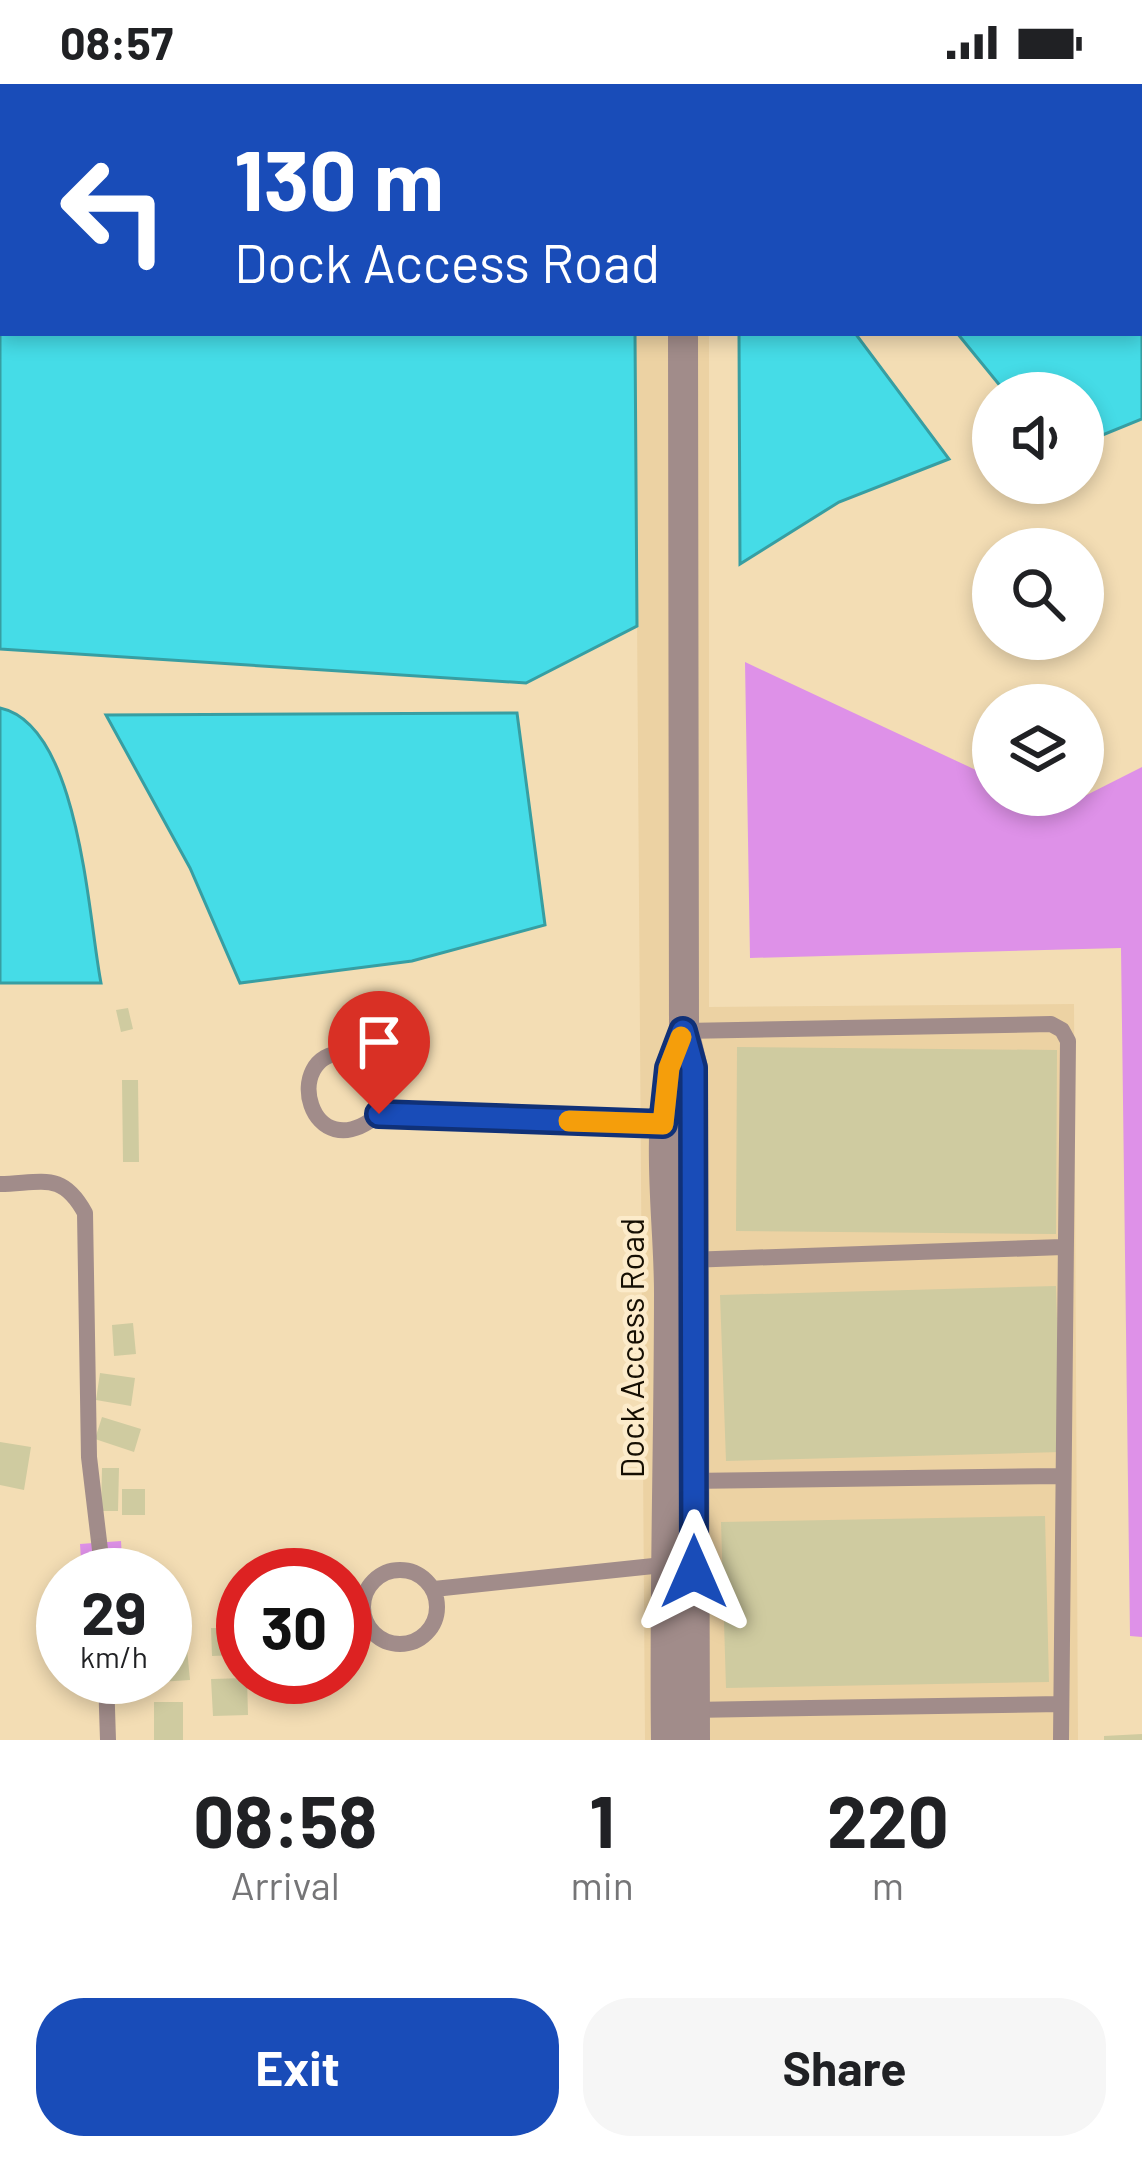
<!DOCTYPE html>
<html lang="en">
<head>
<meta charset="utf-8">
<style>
	:root { --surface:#fff; --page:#f6f6f6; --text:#202124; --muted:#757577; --accent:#194cb8 }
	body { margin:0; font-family:Barlow,sans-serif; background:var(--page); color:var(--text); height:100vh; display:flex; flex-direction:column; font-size:45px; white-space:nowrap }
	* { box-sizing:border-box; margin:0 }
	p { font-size:39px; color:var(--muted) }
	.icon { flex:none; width:66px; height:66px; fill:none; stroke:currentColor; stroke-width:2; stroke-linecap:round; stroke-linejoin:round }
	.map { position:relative; height:1656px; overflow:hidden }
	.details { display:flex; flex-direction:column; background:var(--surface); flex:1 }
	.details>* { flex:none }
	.top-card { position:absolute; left:0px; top:0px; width:1143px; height:252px; box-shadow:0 6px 18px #0003; background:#194cb8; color:#fff; overflow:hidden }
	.tools { position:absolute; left:972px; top:288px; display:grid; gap:24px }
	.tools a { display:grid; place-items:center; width:132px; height:132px; border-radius:50%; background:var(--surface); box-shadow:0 6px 18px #0003; font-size:60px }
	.speed { position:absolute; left:36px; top:1464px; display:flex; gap:24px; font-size:60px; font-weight:700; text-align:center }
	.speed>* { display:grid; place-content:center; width:156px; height:156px; border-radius:50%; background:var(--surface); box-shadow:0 6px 18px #0003; line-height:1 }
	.speed small { font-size:30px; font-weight:400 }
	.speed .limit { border:18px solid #d22; background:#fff; color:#111 }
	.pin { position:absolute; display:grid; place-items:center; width:102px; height:102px; color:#fff; margin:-123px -51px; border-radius:50% 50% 50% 0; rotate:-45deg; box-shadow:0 0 12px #0007 }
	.pin .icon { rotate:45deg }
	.me { position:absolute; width:132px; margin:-66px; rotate:0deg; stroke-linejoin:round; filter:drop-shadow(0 0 9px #0008) }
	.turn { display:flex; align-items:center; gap:42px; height:252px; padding:0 36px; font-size:54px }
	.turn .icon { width:156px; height:156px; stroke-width:2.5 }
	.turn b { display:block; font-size:84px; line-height:102px }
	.eta { display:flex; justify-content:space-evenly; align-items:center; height:204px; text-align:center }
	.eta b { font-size:72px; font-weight:700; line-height:84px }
	.action { display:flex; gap:24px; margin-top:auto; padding:24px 36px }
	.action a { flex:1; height:138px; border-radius:48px; background:var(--accent); color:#fff; font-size:48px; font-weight:700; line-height:138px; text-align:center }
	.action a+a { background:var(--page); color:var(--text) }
	.status { display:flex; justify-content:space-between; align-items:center; height:84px; padding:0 60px; background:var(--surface); direction:ltr }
	.status svg { height:33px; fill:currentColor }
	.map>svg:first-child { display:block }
	.built { fill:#ecd2a3 }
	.green { fill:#de91e8 }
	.water { fill:#45dce7; stroke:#379ea2; stroke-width:3 }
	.building { fill:#cfcba0 }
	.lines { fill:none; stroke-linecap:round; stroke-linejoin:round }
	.lane { stroke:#a18c8a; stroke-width:16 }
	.street { stroke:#a18c8a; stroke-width:30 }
	.route-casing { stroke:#103178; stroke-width:30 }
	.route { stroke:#194cb8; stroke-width:21 }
	.slow { stroke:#f59e0b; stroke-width:21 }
	.labels { text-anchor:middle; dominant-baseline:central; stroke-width:9; stroke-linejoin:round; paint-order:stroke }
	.street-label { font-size:33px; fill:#150e02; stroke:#fcebca }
</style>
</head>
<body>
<div class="status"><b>08:57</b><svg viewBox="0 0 49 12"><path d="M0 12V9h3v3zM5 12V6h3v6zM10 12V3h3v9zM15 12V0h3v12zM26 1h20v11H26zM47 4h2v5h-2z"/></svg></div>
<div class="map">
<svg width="1142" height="1656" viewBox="0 0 1142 1656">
	<rect width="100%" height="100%" fill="#f3ddb4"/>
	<path class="built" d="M635 249H709V923L1074 920 1078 1656H645Z"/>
	<path class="green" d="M745 578 993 694V711H1028L1059 725 1142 683V1553L1130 1552 1121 864 750 874Z
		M121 1457 123 1491H82L80 1460Z"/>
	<path class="water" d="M0 0H634L3 3V249H635L637 542 526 599 0 565Z
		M753 0H1142V335L1083 359V309H1006L957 249H1140V3Z
		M739 249H855L949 375 839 418 740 480Z
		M0 624C80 641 88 833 101 899H0Z
		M517 629 545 841 412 877 240 899 190 784 106 631Z"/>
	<path class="building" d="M128 924 133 945 121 948 116 926Z
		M737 963 1057 966 1056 1150 736 1147Z
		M122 996H138L139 1078H123Z
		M1056 1202 1061 1368 726 1377 720 1211Z
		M133 1239 136 1270 114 1272 112 1241Z
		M100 1289 135 1294 131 1322 96 1316Z
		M102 1333 141 1345 134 1368 95 1355Z
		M0 1358 31 1363 24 1406 0 1401Z
		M102 1384H119L118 1427H101Z
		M122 1405H145V1431H122Z
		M1045 1432 1049 1598 726 1604 721 1438Z
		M211 1544H238V1571L212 1572Z
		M187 1565 190 1596 159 1598 158 1593H165V1567Z
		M247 1594 248 1631 213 1632 211 1595Z
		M154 1618H183V1656H154Z
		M1142 1650V1656H1104V1652Z"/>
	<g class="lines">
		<path class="lane" d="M684 947 1051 940 1062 946 1068 957 1061 1656
			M379 1030C388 1002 381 970 345 969 280 968 309 1089 379 1030L663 1040
			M0 1100C43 1099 62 1087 85 1129L89 1373 103 1491
			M688 1176 1063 1163
			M688 1397 1062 1392
			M363 1523a37 37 0 1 1 74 0a37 37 0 1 1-74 0Z
			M434 1505 663 1481
			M106 1593 108 1656
			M691 1626 1061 1620"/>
		<path class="street" d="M683 0V3
			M683 249 684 947 693 984 695 1656
			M666 1656C664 1507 669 1358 669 1209 669 1122 650 1030 684 947"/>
	</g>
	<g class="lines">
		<g class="route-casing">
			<path id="route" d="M379 1030 663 1040 669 984 683 947 693 984 694 1488"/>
		</g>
		<use href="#route" class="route"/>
		<path class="slow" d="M569 1037 663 1040 669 984 681 953"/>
	</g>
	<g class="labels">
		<g class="street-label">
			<text transform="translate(631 1264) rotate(-90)">Dock Access Road</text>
		</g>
	</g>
</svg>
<div class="tools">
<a><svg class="icon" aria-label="sound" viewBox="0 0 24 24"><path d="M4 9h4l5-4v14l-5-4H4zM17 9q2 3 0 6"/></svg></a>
<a><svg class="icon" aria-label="search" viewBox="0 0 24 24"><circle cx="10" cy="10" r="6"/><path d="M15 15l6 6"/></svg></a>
<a><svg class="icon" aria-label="layers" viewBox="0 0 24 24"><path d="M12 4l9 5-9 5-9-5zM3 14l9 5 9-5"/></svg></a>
</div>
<div class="speed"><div>29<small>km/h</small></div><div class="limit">30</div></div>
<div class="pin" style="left:379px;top:1030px;background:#d93025"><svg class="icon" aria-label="arrive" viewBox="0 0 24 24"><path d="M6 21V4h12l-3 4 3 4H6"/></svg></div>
<svg class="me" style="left:694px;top:1488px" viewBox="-20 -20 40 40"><path d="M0-17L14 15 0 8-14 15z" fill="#194cb8" stroke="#fff" stroke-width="4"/></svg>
<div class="top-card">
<div class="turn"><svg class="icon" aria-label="left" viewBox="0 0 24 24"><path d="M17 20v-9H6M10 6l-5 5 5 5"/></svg><div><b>130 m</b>Dock Access Road</div></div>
</div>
</div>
<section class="details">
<div class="eta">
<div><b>08:58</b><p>Arrival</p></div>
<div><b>1</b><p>min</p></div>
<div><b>220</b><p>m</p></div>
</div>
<div class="action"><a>Exit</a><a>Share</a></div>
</section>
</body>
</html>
